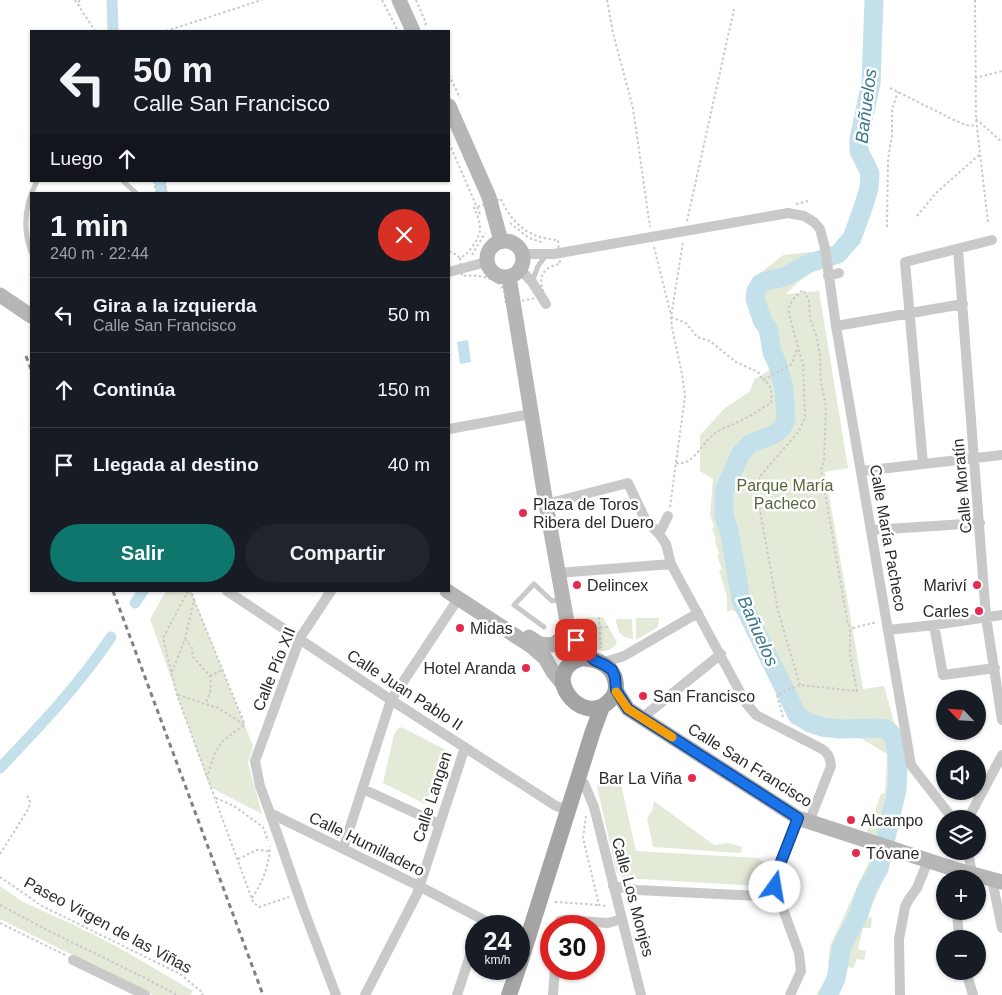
<!DOCTYPE html>
<html lang="es">
<head>
<meta charset="utf-8">
<style>
	:root { --surface:#171b24; --page:#20242c; --text:#f1f3f6; --muted:#9ea1a6; --line:#363941; --accent:#0f766e }
	body { margin:0; font-family:Arial,sans-serif; background:var(--page); color:var(--text); height:100vh; display:flex; flex-direction:column; font-size:19px; white-space:nowrap }
	* { box-sizing:border-box; margin:0 }
	p { font-size:16px; color:var(--muted) }
	.icon { flex:none; width:28px; height:28px; fill:none; stroke:currentColor; stroke-width:2; stroke-linecap:round; stroke-linejoin:round }
	.map { position:relative; flex:1; overflow:hidden }
	.details { position:absolute; left:30px; top:192px; width:420px; height:400px; display:flex; flex-direction:column; background:var(--surface); border-radius:0px; box-shadow:0 1px 4px #0004 }
	.details>* { flex:none }
	.guide { position:absolute; left:30px; top:30px; width:420px; height:152px; border-radius:0px; box-shadow:0 1px 4px #0004; background:#171b24; color:var(--text); overflow:hidden }
	.needle { width:32px; rotate:295deg }
	.controls { position:absolute; left:936px; top:690px; display:grid; gap:10px }
	.controls a { display:grid; place-items:center; width:50px; height:50px; border-radius:50%; background:var(--surface); box-shadow:0 1px 4px #0004; font-size:25px }
	.speed { position:absolute; left:465px; top:915px; display:flex; gap:10px; font-size:25px; font-weight:700; text-align:center }
	.speed>* { display:grid; place-content:center; width:65px; height:65px; border-radius:50%; background:var(--surface); box-shadow:0 1px 4px #0004; line-height:1 }
	.speed small { font-size:12px; font-weight:400 }
	.speed .limit { border:8px solid #d22; background:#fff; color:#111 }
	.pin { position:absolute; display:grid; place-items:center; width:42px; height:42px; color:#fff; margin:-21px; border-radius:10px; box-shadow:0 2px 8px #0006 }
	.me { position:absolute; width:55px; margin:-28px; rotate:13deg; stroke-linejoin:round; filter:drop-shadow(0 0 4px #0008) }
	.turn { display:flex; align-items:center; gap:18px; height:105px; padding:0 20px; font-size:22px }
	.turn .icon { width:65px; height:65px; stroke-width:2.5 }
	.turn b { display:block; font-size:35px; line-height:42px }
	.then { display:flex; align-items:center; height:48px; padding:0 20px; background:#0003; gap:10px; font-size:19px }
	.round { display:grid; place-items:center; flex:none; width:52px; height:52px; border-radius:26px; background:var(--page) }
	.head { display:flex; align-items:center; justify-content:space-between; height:85px; padding:0 20px }
	h1 { font-size:30px; font-weight:700; line-height:38px }
	.action { display:flex; gap:10px; margin-top:auto; padding:10px 20px }
	.action a { flex:1; height:58px; border-radius:30px; background:var(--accent); color:#fff; font-size:20px; font-weight:700; line-height:58px; text-align:center }
	.action a+a { background:var(--page); color:var(--text) }
	ul { padding:0; list-style:none }
	li { display:flex; align-items:center; gap:15px; height:75px; padding:0 20px; border-top:1px solid var(--line) }
	li div { flex:1 }
	li b { display:block; font-size:19px }
	li em { font-style:normal }
	.map>svg:first-child { display:block }
	.green { fill:#e4ead8 }
	.water { fill:#c4e0ea }
	.lines { fill:none; stroke-linecap:round; stroke-linejoin:round }
	.canal { stroke:#c4e0ea; stroke-width:11 }
	.river { stroke:#c4e0ea; stroke-width:19 }
	.path { stroke:#c9c9c9; stroke-width:2; stroke-dasharray:2.5 2.5; stroke-linecap:butt }
	.lane { stroke:#c9c9c9; stroke-width:5 }
	.street { stroke:#c9c9c9; stroke-width:10 }
	.secondary { stroke:#b6b6b6; stroke-width:15 }
	.primary { stroke:#a4a4a4; stroke-width:16 }
	.rail { stroke:#818181; stroke-width:3; stroke-dasharray:5 4; stroke-linecap:butt }
	.route-casing { stroke:#114b97; stroke-width:12 }
	.route { stroke:#1a73e8; stroke-width:9 }
	.slow { stroke:#f59e0b; stroke-width:9 }
	.poi-dot { fill:#e52b4d; stroke:#fff; stroke-width:2 }
	.labels { text-anchor:middle; dominant-baseline:central; stroke-width:5; stroke-linejoin:round; paint-order:stroke }
	.park-label { font-size:16px; fill:#546739; stroke:#fff }
	.street-label { font-size:16px; fill:#2c2c2c; stroke:#fff }
	.poi-label { font-size:16px; fill:#2c2c2c; stroke:#fff; text-anchor:start }
	.water-label { font-size:18px; font-style:italic; fill:#3a768d; stroke:#fff }
</style>
</head>
<body>
<div class="map">
<svg width="1002" height="995" viewBox="0 0 1002 995">
	<rect width="100%" height="100%" fill="#fff"/>
	<path class="green" d="M811 252 814 271 797 283 786 294 819 291 848 468 825 472 863 689 884 686 894 722 906 737V776L898 803 900 822 893 836 896 850 867 917 872 918 871 928H863L858 949 866 951 864 960 857 959 853 968 848 967 836 995H816L830 974 828 964 830 946 877 844 867 832 881 794 885 793 887 754 862 739 791 724 774 682 741 614 731 610 727 612V597L719 570 722 569 717 556 719 554 715 542 716 541 712 528 714 527 710 514 713 479 700 471V435L725 408 749 392 755 379 771 369 747 294 753 279 783 255Z
		M166 591H191L253 746 248 763 262 814 210 787 150 619Z
		M603 617 617 642C607 661 587 645 579 634 576 630 577 622 576 618Z
		M636 618H659L658 627 636 640Z
		M616 619H632L633 639C620 638 617 631 616 619Z
		M401 727 446 750V761L425 804 383 783 394 735 397 729Z
		M620 780 636 851 759 858 763 862 762 883 758 886 623 878 616 871 597 786Z
		M654 801 714 845 728 843 742 847 741 853 653 847 647 818 652 811Z
		M0 886 23 902 72 924 116 946 193 991 190 995H153L0 919Z"/>
	<path class="water" d="M468 340 471 362 460 364 457 342Z"/>
	<g class="lines">
		<path class="canal" d="M112 0 113 31
			M160 181 162 194
			M135 603 143 591
			M0 768C40 726 79 685 111 637"/>
		<path class="river" d="M828 995 836 979 841 950 846 938 859 914 866 890 879 869 897 789 898 765 896 747 893 736 886 729 879 728 840 729 822 727 810 723 797 715 741 600 729 530 724 517V491L741 453 751 443 773 435 782 428 786 419 784 389 778 365 772 352 768 328 763 322 757 305 755 299 756 291 760 284 765 281 785 277 807 264 838 254 852 238 864 205 869 188 870 173 859 151V139L871 83 874 0"/>
		<path class="path" d="M75 0 95 31
			M79 0 80 6
			M382 0 398 31
			M416 0 426 23 425 27
			M607 0 613 33 633 108 650 227
			M975 0 976 119 988 222
			M166 31 262 0
			M449 75 460 98
			M975 78 1002 71
			M890 88 956 121 967 125 977 126
			M976 119 1002 142
			M449 143 480 214
			M154 181 156 194
			M165 181 167 194
			M501 199C512 224 530 239 558 240L560 264C543 267 537 277 544 293L535 298 506 304C505 300 505 295 504 291 499 277 475 274 462 276L460 258C468 255 481 237 480 228 480 221 477 214 474 208Z
			M796 204 808 201
			M917 216 936 193 980 154
			M687 221 734 9
			M510 223 529 238 544 243
			M887 227 888 159 892 135V109L898 92
			M654 247 671 315
			M449 251 455 254 460 258
			M472 255 485 233
			M671 317 686 323 697 337 710 341 736 362 758 372 763 380 792 364 797 348
			M676 463C693 466 701 445 712 436 720 428 731 426 740 421 751 416 761 409 771 403 772 394 772 384 763 380
			M670 507 685 396 682 374 672 327 671 317 683 242
			M188 591 163 638 177 695 253 902 259 907 289 897
			M194 600 245 725
			M599 617 601 648
			M580 628 608 627
			M185 639 192 648 193 657 210 676 211 689 206 703
			M172 672 185 639 194 600 191 591
			M210 676 222 670
			M800 685 778 611 756 488 761 475 799 431 805 417 803 365 789 314C788 302 795 297 803 290L809 300 810 318 816 335 820 355 821 382 826 406 824 460 821 470 848 625 853 628
			M178 695 218 708 245 725C217 742 217 747 207 777
			M783 717 777 695 800 685 857 691 850 655V631L853 628 877 622
			M216 798 234 806 263 827 268 841
			M586 816 583 838 599 905 607 906
			M0 854 29 808 30 802 27 795
			M238 859 257 850 270 851
			M0 877 42 906 180 974 203 993 202 995
			M252 898C263 882 269 866 270 846
			M555 902 599 905
			M0 905 51 932 141 976 177 995
			M0 923 65 955"/>
		<path class="lane" d="M123 181 136 193
			M31 252C22 228 25 204 37 181
			M532 282 538 266 547 254
			M544 627 514 605 534 584 552 601 562 598"/>
		<path class="street" d="M958 249 986 617 1002 720
			M522 254H554L788 213 804 216 814 222 820 229 825 248 836 326 911 765 953 819
			M905 262 923 464
			M905 262 992 240
			M520 269 532 282 546 304
			M449 272 486 262
			M828 276 839 273
			M836 326 963 304
			M449 429 531 414
			M862 471 1002 455
			M546 504 628 483 645 519 659 534
			M668 516 659 534 666 544 671 564 746 703 756 715 822 749C829 754 830 758 831 766L809 822
			M872 530 980 523
			M558 573 671 564
			M227 591 391 700 556 806 569 810
			M331 591 300 638 255 761 260 786 270 813 419 886 495 926
			M934 625 943 675 995 668
			M888 630 934 625 1002 615
			M602 663 624 656 698 613
			M642 718 721 654
			M578 780 584 783 594 807 641 995
			M363 789 439 824
			M270 813 303 908 336 995
			M968 819 1002 755
			M343 849 391 700 458 599
			M968 851 972 874
			M992 880 1002 928
			M613 886 637 890 779 897
			M957 911 959 939
			M559 926 560 921 565 920 608 923 622 919
			M73 960 145 995
			M966 971 973 995
			M365 995 417 894 465 747
			M457 995 476 937
			M553 995 555 969
			M790 995 801 971 799 953 775 887 777 872 798 818
			M900 995 899 939 905 907 909 899 917 888 928 861"/>
		<path class="secondary" d="M399 0 413 31
			M449 106 489 197 501 241
			M487 259a18 18 0 1 1 36 0a18 18 0 1 1-36 0Z
			M509 277 546 504 569 633 572 663
			M0 295 31 316
			M447 591 531 646 545 658 553 672 562 683
			M529 637 540 644 553 645 562 638 567 626
			M616 690 628 709 798 818 954 869 1002 882"/>
		<path class="primary" d="M582 658C599 659 616 667 616 687 616 693 612 699 607 703 580 726 538 672 582 658Z
			M519 966 593 731 602 707
			M509 995 518 969"/>
		<path class="rail" d="M26 356 31 369
			M113 591 263 995"/>
	</g>
	<g class="lines">
		<g class="route-casing">
			<path id="route" d="M576 640 594 660 605 665 612 670 615 677 616 690 628 709 798 818 777 872 775 887"/>
		</g>
		<use href="#route" class="route"/>
		<path class="slow" d="M616 692 628 709 672 737"/>
	</g>
	<g class="poi-dot">
		<circle cx="523" cy="513" r="5"/>
		<circle cx="577" cy="585" r="5"/>
		<circle cx="977" cy="585" r="5"/>
		<circle cx="979" cy="611" r="5"/>
		<circle cx="460" cy="628" r="5"/>
		<circle cx="526" cy="668" r="5"/>
		<circle cx="643" cy="696" r="5"/>
		<circle cx="692" cy="778" r="5"/>
		<circle cx="851" cy="820" r="5"/>
		<circle cx="856" cy="853" r="5"/>
	</g>
	<g class="labels">
		<g class="park-label">
			<text x="785" y="485">Parque María<tspan x="785" dy="18">Pacheco</tspan></text>
		</g>
		<g class="street-label">
			<text transform="translate(962 486) rotate(-95)">Calle Moratín</text>
			<text transform="translate(888 538) rotate(80)">Calle María Pacheco</text>
			<text transform="translate(274 669) rotate(-68)">Calle Pío XII</text>
			<text transform="translate(405 690) rotate(33)">Calle Juan Pablo II</text>
			<text transform="translate(750 765) rotate(32)">Calle San Francisco</text>
			<text transform="translate(432 797) rotate(-72)">Calle Langen</text>
			<text transform="translate(367 844) rotate(26)">Calle Humilladero</text>
			<text transform="translate(633 897) rotate(75)">Calle Los Monjes</text>
			<text transform="translate(108 925) rotate(28)">Paseo Virgen de las Viñas</text>
		</g>
		<g class="poi-label">
			<text x="533" y="504">Plaza de Toros<tspan x="533" dy="18">Ribera del Duero</tspan></text>
			<text x="587" y="585">Delincex</text>
			<text x="967" y="585" text-anchor="end">Mariví</text>
			<text x="969" y="611" text-anchor="end">Carles</text>
			<text x="470" y="628">Midas</text>
			<text x="516" y="668" text-anchor="end">Hotel Aranda</text>
			<text x="653" y="696">San Francisco</text>
			<text x="682" y="778" text-anchor="end">Bar La Viña</text>
			<text x="861" y="820">Alcampo</text>
			<text x="866" y="853">Tóvane</text>
		</g>
		<g class="water-label">
			<text transform="translate(866 106) rotate(-83)">Bañuelos</text>
			<text transform="translate(758 631) rotate(66)">Bañuelos</text>
		</g>
	</g>
</svg>
<div class="controls">
<a><svg class="needle" viewBox="-14 -14 28 28"><path d="M0-13l5 13h-10z" fill="#e53935"/><path d="M0 13l5-13h-10z" fill="#9ea1a6"/></svg></a>
<a><svg class="icon" aria-label="sound" viewBox="0 0 24 24"><path d="M4 9h4l5-4v14l-5-4H4zM17 9q2 3 0 6"/></svg></a>
<a><svg class="icon" aria-label="layers" viewBox="0 0 24 24"><path d="M12 4l9 5-9 5-9-5zM3 14l9 5 9-5"/></svg></a>
<a>+</a>
<a>−</a>
</div>
<div class="speed"><div>24<small>km/h</small></div><div class="limit">30</div></div>
<div class="pin" style="left:576px;top:640px;background:#d93025"><svg class="icon" aria-label="arrive" viewBox="0 0 24 24"><path d="M6 21V4h12l-3 4 3 4H6"/></svg></div>
<svg class="me" style="left:775px;top:887px" viewBox="-20 -20 40 40"><circle r="19" fill="#fff"/><path d="M0-13L10 11 0 6-10 11z" fill="#1a73e8"/></svg>
<div class="guide">
<div class="turn"><svg class="icon" aria-label="left" viewBox="0 0 24 24"><path d="M17 20v-9H6M10 6l-5 5 5 5"/></svg><div><b>50 m</b>Calle San Francisco</div></div>
<div class="then">Luego<svg class="icon" aria-label="ahead" viewBox="0 0 24 24"><path d="M12 20V5M6 11l6-6 6 6"/></svg></div>
</div>
<section class="details">
<div class="head"><div><h1>1 min</h1><p>240 m · 22:44</p></div><a class="round" style="background:#d93025;color:#fff"><svg class="icon" aria-label="close" viewBox="0 0 24 24"><path d="M6 6l12 12M18 6L6 18"/></svg></a></div>
<ul>
<li><svg class="icon" aria-label="left" viewBox="0 0 24 24"><path d="M17 20v-9H6M10 6l-5 5 5 5"/></svg><div><b>Gira a la izquierda</b><p>Calle San Francisco</p></div><em>50 m</em></li>
<li><svg class="icon" aria-label="ahead" viewBox="0 0 24 24"><path d="M12 20V5M6 11l6-6 6 6"/></svg><div><b>Continúa</b></div><em>150 m</em></li>
<li><svg class="icon" aria-label="arrive" viewBox="0 0 24 24"><path d="M6 21V4h12l-3 4 3 4H6"/></svg><div><b>Llegada al destino</b></div><em>40 m</em></li>
</ul>
<div class="action"><a>Salir</a><a>Compartir</a></div>
</section>
</div>
</body>
</html>
